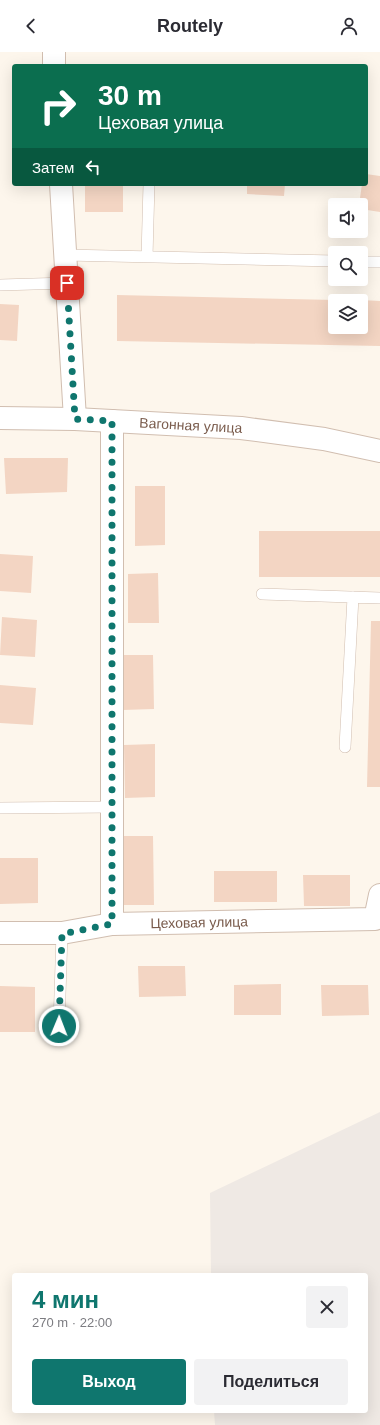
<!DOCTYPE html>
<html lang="ru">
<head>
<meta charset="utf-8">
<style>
	:root { --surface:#fff; --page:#f2f2f3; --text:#2b2b33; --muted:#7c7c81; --accent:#0f766e }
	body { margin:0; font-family:Helvetica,sans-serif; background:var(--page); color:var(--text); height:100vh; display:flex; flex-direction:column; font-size:15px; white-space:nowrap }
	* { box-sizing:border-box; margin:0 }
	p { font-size:13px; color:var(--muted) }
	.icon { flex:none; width:22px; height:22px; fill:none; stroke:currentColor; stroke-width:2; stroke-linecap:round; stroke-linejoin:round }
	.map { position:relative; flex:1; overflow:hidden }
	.drawer { position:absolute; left:12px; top:1221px; width:356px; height:140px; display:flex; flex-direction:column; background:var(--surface); border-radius:4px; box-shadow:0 4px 16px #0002 }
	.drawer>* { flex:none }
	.banner { position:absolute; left:12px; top:12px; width:356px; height:122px; border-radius:4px; box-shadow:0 4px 16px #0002; background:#0b6e4f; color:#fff; overflow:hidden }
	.controls { position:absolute; left:328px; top:146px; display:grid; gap:8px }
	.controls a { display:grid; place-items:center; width:40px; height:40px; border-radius:4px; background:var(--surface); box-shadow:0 4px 16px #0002; font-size:20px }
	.pin { position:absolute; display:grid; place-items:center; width:34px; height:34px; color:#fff; margin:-17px; border-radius:8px; box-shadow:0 2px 6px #0006 }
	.me { position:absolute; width:44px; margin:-22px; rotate:1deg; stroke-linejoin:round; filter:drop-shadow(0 0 3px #0008) }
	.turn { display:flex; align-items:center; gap:14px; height:84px; padding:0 20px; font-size:18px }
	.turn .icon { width:52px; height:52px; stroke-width:2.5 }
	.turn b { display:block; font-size:28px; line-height:34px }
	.then { display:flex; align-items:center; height:38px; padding:0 20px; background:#0003; gap:8px; font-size:15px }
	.round { display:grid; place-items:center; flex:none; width:42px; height:42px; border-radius:4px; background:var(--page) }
	.head { display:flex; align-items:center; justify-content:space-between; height:68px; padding:0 20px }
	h1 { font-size:24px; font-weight:600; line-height:30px; color:var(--accent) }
	.button { display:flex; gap:8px; margin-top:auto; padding:8px 20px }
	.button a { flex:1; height:46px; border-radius:4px; background:var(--accent); color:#fff; font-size:16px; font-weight:600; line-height:46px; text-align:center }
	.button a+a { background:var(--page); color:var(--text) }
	header { display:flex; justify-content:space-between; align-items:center; height:52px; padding:0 20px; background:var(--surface); font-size:18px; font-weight:600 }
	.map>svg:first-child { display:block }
	.industrial { fill:#efe9e4 }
	.building { fill:#f3d5c3 }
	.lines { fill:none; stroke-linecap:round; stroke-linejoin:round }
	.service-casing { stroke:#d1beb0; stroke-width:12 }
	.minor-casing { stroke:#d1beb0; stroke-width:24 }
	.tertiary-casing { stroke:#d1beb0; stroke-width:24 }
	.service { stroke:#fff; stroke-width:11 }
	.minor { stroke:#fff; stroke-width:22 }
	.tertiary { stroke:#fff; stroke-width:22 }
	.route { stroke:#0f766e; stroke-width:7; stroke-dasharray:0 12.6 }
	.labels { text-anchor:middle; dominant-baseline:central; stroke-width:4; stroke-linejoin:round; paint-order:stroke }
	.street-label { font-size:14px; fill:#7a5c4d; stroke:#fffaf3 }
</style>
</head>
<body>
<header><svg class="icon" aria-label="back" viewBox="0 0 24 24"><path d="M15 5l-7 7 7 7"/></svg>Routely<svg class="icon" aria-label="person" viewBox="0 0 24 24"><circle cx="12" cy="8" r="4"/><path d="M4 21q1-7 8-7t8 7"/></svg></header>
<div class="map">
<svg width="380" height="1373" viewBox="0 0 380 1373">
	<rect width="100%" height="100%" fill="#fdf6ec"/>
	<path class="industrial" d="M380 1060V1373H215L214 1359H366V1223H211L210 1141Z"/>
	<path class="building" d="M366 122 380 124V160L361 157V153H359L362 132H366Z
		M85 132H123V160H85Z
		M247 132H285L284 144 247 142Z
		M117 243 335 248V275H361V248L380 249V294L117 289Z
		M0 252 19 253 17 289 0 288Z
		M4 406H68L67 440 6 442Z
		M135 434H165V493L135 494Z
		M259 479H380V525H259Z
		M0 502 33 504 31 541 0 539Z
		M158 521 159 571H128V522Z
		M2 565 37 568 35 605 0 603Z
		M371 569H380V735H367Z
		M123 603H153L154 657 123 658Z
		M0 633 36 636 33 673 0 671Z
		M155 692V745L125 746 124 693Z
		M123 784H153L154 853H124Z
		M0 806H38V851L0 852Z
		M214 819H277V850H214Z
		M303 823H350V854H304Z
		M138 914H185L186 944 139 945Z
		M281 932V963H234V933Z
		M321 933H368L369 963 322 964Z
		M0 934 35 935V980H0Z"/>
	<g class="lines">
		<g class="service-casing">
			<path id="service" d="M65 203 335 209
				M147 205 149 132
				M361 210H380
				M0 233 67 231
				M262 542 380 546
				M345 695 353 545
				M0 756 112 755
				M59 973 62 881"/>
		</g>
		<g class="minor-casing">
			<g id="minor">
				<path d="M54 0V14"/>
				<path d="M61 132 75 367"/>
				<path d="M112 872V369"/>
				<path id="s1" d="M0 881H62L112 872 375 867 380 843"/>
			</g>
		</g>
		<g class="tertiary-casing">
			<g id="tertiary">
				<path id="s2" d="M0 366 75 367 241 376 324 387 380 399"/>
			</g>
		</g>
		<use href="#service" class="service"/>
		<use href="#minor" class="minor"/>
		<use href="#tertiary" class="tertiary"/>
	</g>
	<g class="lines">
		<path class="route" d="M59 974 62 882 112 872V369L75 367 67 231"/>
	</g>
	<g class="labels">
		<g class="street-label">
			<text stroke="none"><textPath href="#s2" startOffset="191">Вагонная улица</textPath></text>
			<text stroke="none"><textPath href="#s1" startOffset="200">Цеховая улица</textPath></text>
		</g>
	</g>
</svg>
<div class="controls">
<a><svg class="icon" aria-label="sound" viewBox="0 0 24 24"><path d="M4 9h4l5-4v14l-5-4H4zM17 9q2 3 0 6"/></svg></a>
<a><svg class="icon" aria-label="search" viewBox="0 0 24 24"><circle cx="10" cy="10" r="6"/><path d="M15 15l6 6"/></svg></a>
<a><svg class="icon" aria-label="layers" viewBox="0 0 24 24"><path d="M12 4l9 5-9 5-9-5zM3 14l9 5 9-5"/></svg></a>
</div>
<div class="pin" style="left:67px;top:231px;background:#d93025"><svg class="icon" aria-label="arrive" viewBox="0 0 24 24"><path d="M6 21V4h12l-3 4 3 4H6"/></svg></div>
<svg class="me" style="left:59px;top:974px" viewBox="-20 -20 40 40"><circle r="17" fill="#0f766e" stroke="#fff" stroke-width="3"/><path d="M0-11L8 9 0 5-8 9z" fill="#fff"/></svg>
<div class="banner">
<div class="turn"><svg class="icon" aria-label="right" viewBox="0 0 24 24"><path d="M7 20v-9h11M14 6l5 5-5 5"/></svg><div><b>30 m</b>Цеховая улица</div></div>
<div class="then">Затем<svg class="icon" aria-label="left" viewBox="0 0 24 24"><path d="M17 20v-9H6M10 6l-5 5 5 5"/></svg></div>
</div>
<section class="drawer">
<div class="head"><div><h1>4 мин</h1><p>270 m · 22:00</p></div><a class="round"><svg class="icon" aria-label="close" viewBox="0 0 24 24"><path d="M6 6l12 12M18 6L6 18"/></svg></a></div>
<div class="button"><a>Выход</a><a>Поделиться</a></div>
</section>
</div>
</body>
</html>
